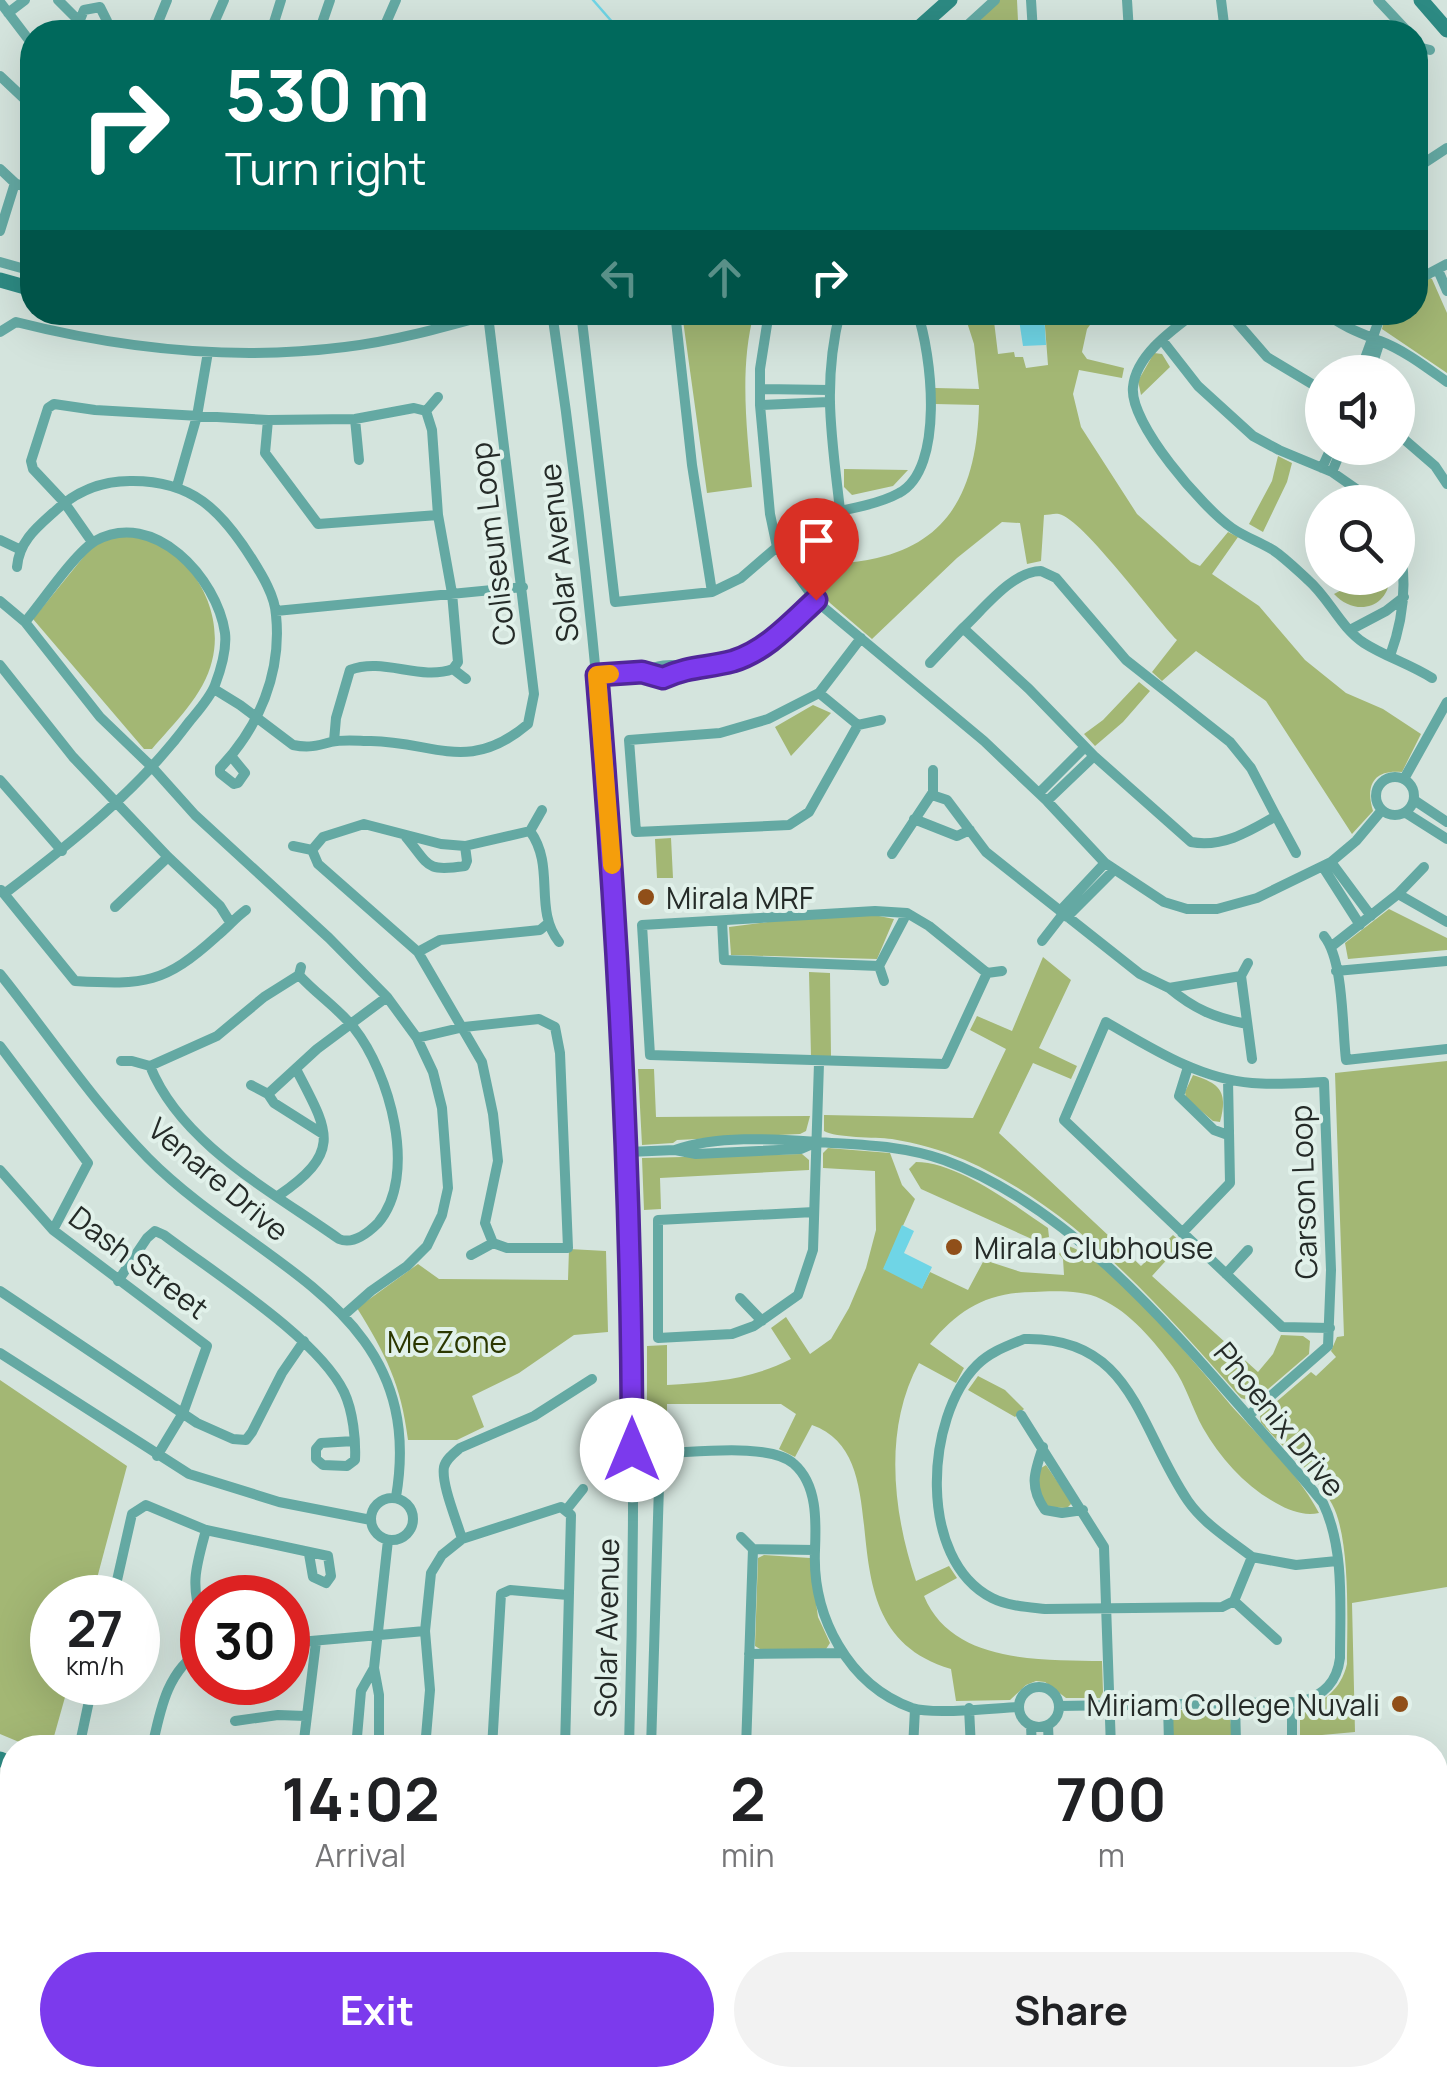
<!DOCTYPE html>
<html lang="en">
<head>
<meta charset="utf-8">
<style>
	:root { --surface:#fff; --page:#f2f2f2; --text:#202124; --muted:#757577; --accent:#7c3aed }
	body { margin:0; font-family:Manrope,sans-serif; background:var(--page); color:var(--text); height:100vh; display:flex; flex-direction:column; font-size:38px; white-space:nowrap }
	* { box-sizing:border-box; margin:0 }
	p { font-size:32px; color:var(--muted) }
	.icon { flex:none; width:55px; height:55px; fill:none; stroke:currentColor; stroke-width:2; stroke-linecap:round; stroke-linejoin:round }
	.map { position:relative; flex:1; overflow:hidden }
	.sheet { position:absolute; left:0px; top:1735px; width:1448px; height:352px; display:flex; flex-direction:column; background:var(--surface); border-radius:40px 40px 0 0; box-shadow:0 10px 40px #0002 }
	.sheet>* { flex:none }
	.top-card { position:absolute; left:20px; top:20px; width:1408px; height:305px; border-radius:40px; box-shadow:0 10px 40px #0002; background:#00695c; color:#fff; overflow:hidden }
	.buttons { position:absolute; left:1305px; top:355px; display:grid; gap:20px }
	.buttons a { display:grid; place-items:center; width:110px; height:110px; border-radius:50%; background:var(--surface); box-shadow:0 10px 40px #0002; font-size:50px }
	.speed { position:absolute; left:30px; top:1575px; display:flex; gap:20px; font-size:50px; font-weight:700; text-align:center }
	.speed>* { display:grid; place-content:center; width:130px; height:130px; border-radius:50%; background:var(--surface); box-shadow:0 10px 40px #0002; line-height:1 }
	.speed small { font-size:25px; font-weight:400 }
	.speed .limit { border:15px solid #d22; background:#fff; color:#111 }
	.pin { position:absolute; display:grid; place-items:center; width:85px; height:85px; color:#fff; margin:-102px -42px; border-radius:50% 50% 50% 0; rotate:-45deg; box-shadow:0 0 10px #0007 }
	.pin .icon { rotate:45deg }
	.me { position:absolute; width:110px; margin:-55px; rotate:0deg; stroke-linejoin:round; filter:drop-shadow(0 0 8px #0008) }
	.turn { display:flex; align-items:center; gap:35px; height:210px; padding:0 40px; font-size:45px }
	.turn .icon { width:130px; height:130px; stroke-width:2.5 }
	.turn b { display:block; font-size:70px; line-height:85px }
	.lanes { display:flex; align-items:center; height:95px; padding:0 40px; background:#0003; justify-content:center; gap:50px; direction:ltr }
	.lanes .off { opacity:.35 }
	.eta { display:flex; justify-content:space-evenly; align-items:center; height:170px; text-align:center }
	.eta b { font-size:60px; font-weight:700; line-height:70px }
	.primary-button { display:flex; gap:20px; margin-top:auto; padding:20px 40px }
	.primary-button a { flex:1; height:115px; border-radius:60px; background:var(--accent); color:#fff; font-size:40px; font-weight:700; line-height:115px; text-align:center }
	.primary-button a+a { background:var(--page); color:var(--text) }
	.map>svg:first-child { display:block }
	.green { fill:#a3b774 }
	.water { fill:#6fd5e6 }
	.lines { fill:none; stroke-linecap:round; stroke-linejoin:round }
	.stream { stroke:#6fd5e6; stroke-width:2.5 }
	.street { stroke:#64a9a3; stroke-width:10 }
	.secondary { stroke:#2d8a83; stroke-width:15 }
	.route-casing { stroke:#51269a; stroke-width:25 }
	.route { stroke:#7c3aed; stroke-width:18 }
	.slow { stroke:#f59e0b; stroke-width:18 }
	.poi-dot { fill:#904f19; stroke:#e1f1ea; stroke-width:4 }
	.labels { text-anchor:middle; dominant-baseline:central; stroke-width:8; stroke-linejoin:round; paint-order:stroke }
	.street-label { font-size:30px; fill:#252b28; stroke:#e1f1ea }
	.poi-label { font-size:30px; fill:#252b28; stroke:#e1f1ea; text-anchor:start }
	.park-label { font-size:30px; fill:#2b3700; stroke:#e1f1ea }
</style>
</head>
<body>
<div class="map">
<svg width="1447" height="2086" viewBox="0 0 1447 2086">
	<rect width="100%" height="100%" fill="#d4e4dd"/>
	<path class="green" d="M997 0H1017L1018 21 966 26Z
		M1428 277 1432 279 1447 313V373L1382 329 1386 313 1415 312V281Z
		M682 313H754C739 369 747 430 752 487L707 493Z
		M964 313H993L998 354 1014 352 1015 357H1023L1026 368 1048 365 1044 313H1099L1087 329 1082 352 1087 359 1124 368 1122 378 1079 370 1073 394 1081 427 1137 514 1191 562 1200 566 1228 532 1238 537 1212 574 1259 606 1305 660 1346 693 1383 709 1421 734 1402 772C1374 769 1365 785 1373 811L1352 834 1266 701 1196 651 1162 681 1152 672 1177 640C1154 617 1083 519 1059 514 1054 513 1049 515 1044 515L1041 561 1027 564 1020 523 1002 522 957 558 872 639 830 603 800 570C825 564 852 564 877 558 956 540 977 479 979 405L935 404V388L979 389 974 344Z
		M1154 353 1162 354 1170 367 1141 395 1138 381Z
		M1278 456 1292 463 1287 482 1263 532 1249 524 1272 481Z
		M844 469 908 470 893 486 852 495 844 487Z
		M121 536C181 535 227 603 212 661 204 695 174 723 152 749H144L33 619 94 544Z
		M1364 578H1390C1387 610 1354 616 1334 594Z
		M1139 682 1150 691 1123 722 1095 746 1084 734 1103 720Z
		M813 705 831 713 791 756 775 727Z
		M671 838 673 878H657L655 839Z
		M1389 909 1447 938V950L1348 959 1345 943Z
		M874 915 894 919 877 959 731 955 729 927 799 918Z
		M1043 957 1071 980 1039 1048 1077 1066 1071 1079 1033 1063 999 1133 1141 1266 1173 1235 1182 1243 1152 1276 1258 1372 1273 1354 1281 1335 1303 1336 1310 1341 1309 1354 1253 1402 1241 1398C1161 1308 1078 1210 965 1160 942 1150 916 1143 892 1139 875 1137 836 1138 824 1131V1115L973 1118 1006 1049 970 1030 977 1016 1012 1031Z
		M809 972 830 973 831 1057 811 1056Z
		M1447 1061V1587L1352 1603 1355 1732 1300 1737V1712C1323 1702 1341 1690 1347 1664 1347 1623 1351 1539 1332 1504 1318 1477 1282 1447 1261 1423L1260 1416 1311 1372 1316 1376 1336 1357 1331 1351 1337 1337 1344 1336 1335 1073Z
		M638 1069H654L656 1117 810 1116 806 1131 800 1134 677 1140 673 1143 642 1145Z
		M1193 1075C1221 1084 1228 1092 1220 1122L1213 1121 1186 1098 1185 1092Z
		M828 1148 890 1153 902 1185 915 1199 884 1268 922 1288 930 1272 968 1290 984 1260 1021 1272 1064 1275 1063 1259 1059 1254 1066 1245C1112 1259 1202 1372 1236 1411 1265 1443 1299 1475 1319 1513 1304 1516 1290 1511 1276 1503 1245 1486 1221 1459 1203 1428 1192 1408 1186 1385 1173 1367 1155 1342 1130 1312 1101 1299 1083 1290 1053 1291 1034 1292 987 1292 959 1309 930 1344L964 1368 956 1383 919 1363C883 1429 893 1513 916 1581L949 1566 957 1578 924 1596C952 1664 1042 1660 1102 1661L1103 1692 1100 1698H1066L1045 1682 1036 1681 1026 1685 1010 1700 956 1701 951 1669C815 1629 907 1459 812 1425L795 1457 779 1449 796 1414 781 1404H667V1445L647 1446V1346L667 1345V1385C712 1382 750 1380 791 1359L771 1328 786 1317 810 1354 831 1339 849 1308 866 1268 876 1230 875 1171 823 1168V1153Z
		M802 1154 809 1160V1170L660 1178 661 1209 644 1210 642 1158Z
		M916 1162C958 1162 1014 1205 1048 1228L1049 1237 1034 1240 921 1189 909 1169Z
		M569 1249 606 1251 608 1332 574 1335 519 1373 472 1396 484 1427 457 1440H408C401 1384 386 1355 357 1308L418 1264 439 1279 568 1280Z
		M978 1376 1005 1390 1024 1409 1015 1417 968 1390Z
		M0 1380 127 1466 92 1597 52 1598V1682L69 1683 51 1747H31L0 1734Z
		M1046 1465 1072 1503 1067 1508 1047 1507 1039 1499 1037 1478 1041 1468Z
		M764 1555 810 1558 818 1617 830 1643 826 1649H760L755 1646 758 1558Z
		M1175 1710H1227L1230 1714 1232 1736 1229 1739 1176 1740 1172 1737V1715Z
		M0 1793 12 1799V2075H1435V1912H1447V2086H0Z"/>
	<path class="water" d="M1018 313H1044L1046 345 1023 346Z
		M902 1225 914 1231 904 1253 932 1267 922 1289 883 1269Z"/>
	<g class="lines">
		<path class="stream" d="M593 0 621 32"/>
		<path class="street" d="M58 0 90 32
			M1031 0 1033 32
			M1127 0 1129 32
			M1221 0 1225 32
			M1378 0 1408 32
			M0 2 32 44
			M8 13 25 0
			M80 20 84 10 100 7 107 21 98 32
			M154 32 167 0
			M210 32 224 0
			M271 32 281 0
			M319 32 330 0
			M382 32 396 0
			M474 32 501 25
			M960 32 995 0
			M1415 53 1422 48 1430 50
			M0 76 32 106
			M0 169 15 183 32 190
			M1415 169 1447 148
			M0 231 15 183
			M0 262 32 271
			M1438 270 1447 291
			M1415 281 1447 264
			M552 312C622 787 643 1269 629 1748
			M581 312 615 602 712 592 741 578 777 547
			M675 312 692 465 712 592
			M769 312 760 369V405L770 514 777 547 816 601 984 741 1047 801 1105 863 1164 902 1187 909H1217L1257 898 1331 862 1356 841 1382 810
			M1196 312C1172 330 1136 355 1133 387 1129 423 1203 508 1232 528 1245 537 1260 542 1273 550 1285 558 1297 570 1308 580 1329 598 1340 627 1364 643 1386 657 1410 664 1432 678
			M1228 312 1267 357 1322 390
			M1324 312C1341 326 1360 333 1380 341 1404 350 1426 367 1447 382
			M0 332 16 322C123 349 235 361 345 347 394 341 441 328 488 315L534 694 528 724C469 774 435 742 371 741 359 741 343 739 331 742 317 746 308 748 293 745L240 705 214 689
			M1162 340 1198 386 1253 436 1279 450 1332 472 1375 502
			M1360 372 1382 312
			M1370 372 1380 341
			M760 389 829 390
			M760 405 828 402
			M426 411 432 430 438 515 452 593 458 662 453 669
			M426 411 438 397
			M355 419 359 460
			M268 420 265 453 318 524 438 515
			M1398 434 1435 466 1447 484
			M1322 468 1331 448
			M1332 472 1342 448
			M177 486 197 416 208 352
			M840 510C832 439 822 384 840 312
			M802 518C830 512 874 507 899 493 945 469 932 354 917 312
			M0 540 19 549
			M92 542 64 502 33 469 31 461 48 408 54 404 95 410 268 420 355 419 414 408 426 411
			M17 567C19 542 36 528 54 512 76 491 100 481 130 481 192 480 221 510 252 559 262 575 275 596 276 615 282 673 259 727 220 768V773L234 784 238 783 245 773 231 756
			M1041 571 1056 578 1126 660 1230 742 1251 768 1276 816C1250 831 1223 848 1191 842L1094 756 1029 689 963 628C983 610 1012 571 1041 571Z
			M0 601 25 622 100 717 152 767 195 815 329 938 387 997 417 1038 433 1072 442 1108 448 1188 442 1215 427 1246 407 1266 371 1291 345 1314
			M276 611 523 587
			M1350 630 1386 611 1404 597
			M861 638 819 693 768 719 720 733 629 740 636 832 789 825 809 812 858 725 881 720
			M1390 656C1404 618 1408 580 1398 541
			M930 663 963 628
			M0 665 73 757 168 857 220 906 230 922
			M453 669 466 679
			M642 672C669 659 681 669 710 665 755 659 783 629 816 601
			M597 675 642 672 663 678 685 668
			M819 693 858 725
			M334 741 336 718 350 670C383 657 420 681 453 669
			M1376 796a19 19 0 1 1 38 0a19 19 0 1 1-38 0Z
			M1404 779 1447 702
			M0 780 62 851
			M1039 793 1085 747
			M932 795 947 800 986 852 1140 974 1169 988 1241 976
			M1414 800 1447 822
			M1047 801 1094 756
			M1406 813 1447 839
			M1276 816 1296 853
			M914 819 957 836 970 830
			M530 831C556 867 533 909 559 942
			M530 831 542 810
			M406 837C430 866 425 872 465 866L467 861 465 846
			M293 846 312 850
			M312 850 318 864 418 952 482 1062 493 1114 498 1161 485 1223 493 1243 507 1248H568L560 1053 555 1027 539 1019 464 1027 417 1038
			M312 850 323 837 364 824 441 844 465 846 530 831
			M892 854 933 792V770
			M1331 862 1371 916
			M1323 867 1360 925
			M1 890 75 981C145 985 164 984 217 936 228 927 235 918 246 910
			M4 894C71 843 139 790 189 722 198 711 210 698 215 685 221 669 227 650 225 633 217 578 154 508 95 541 75 553 42 602 25 622
			M1398 894 1447 922
			M115 907 168 857
			M875 911 907 913 929 926 987 973 945 1064 650 1055 642 925Z
			M1060 911 1105 863
			M1067 917 1114 870
			M722 921 724 960 879 966 907 913
			M1324 936C1344 961 1342 1027 1346 1060L1447 1049
			M1042 941 1063 914
			M1332 946 1398 894 1424 867
			M418 952 440 940 540 930 546 925
			M1248 963 1241 976 1252 1059
			M879 966 884 981
			M1336 971 1447 961
			M987 973 1002 971
			M0 974C49 1035 93 1102 148 1158 257 1268 428 1308 396 1497
			M1169 988C1194 1009 1215 1018 1247 1024
			M0 1046 88 1163 53 1230
			M121 1061H132L150 1066 217 1036 264 997 299 975 301 967
			M150 1066C181 1144 273 1192 339 1239 353 1245 367 1234 378 1223 419 1175 389 1072 354 1028 338 1008 316 994 299 975
			M1188 1067 1179 1096 1214 1130 1228 1135
			M251 1085 268 1094
			M1064 1120 1106 1022C1151 1048 1199 1079 1252 1083 1276 1085 1300 1083 1324 1082L1331 1270 1328 1346 1248 1416
			M1064 1120 1282 1327 1330 1328
			M323 1134 274 1103 268 1094 317 1049 387 997
			M675 1150C718 1135 772 1139 817 1142 861 1145 902 1145 944 1160 1064 1204 1162 1317 1244 1411 1270 1442 1298 1471 1323 1503 1345 1549 1340 1608 1340 1658 1337 1682 1324 1695 1301 1702L1059 1706
			M628 1152 675 1150 696 1154 801 1149 815 1143
			M0 1170 53 1230 207 1346
			M278 1196C344 1151 328 1131 296 1069
			M814 1212 658 1220V1338L732 1334 754 1326 798 1295 813 1250 819 1063
			M1182 1233 1230 1183 1228 1080
			M471 1255 493 1243
			M1226 1274 1248 1250
			M118 1281 147 1238 155 1231 164 1235C214 1273 318 1338 344 1392 353 1411 356 1440 355 1460L347 1466 323 1465 316 1459V1449L321 1443 354 1441
			M0 1291 197 1423 233 1439 246 1440 252 1432 282 1373 304 1341
			M740 1298 762 1321
			M1024 1339C1133 1336 1138 1428 1188 1501 1204 1524 1230 1540 1252 1557L1234 1601 1222 1607 1045 1609C1027 1607 1008 1606 992 1598 917 1560 925 1417 977 1365 990 1352 1007 1346 1024 1339Z
			M0 1353 189 1474 279 1502 371 1520
			M1021 1415 1104 1547 1111 1748
			M1043 1447C1034 1473 1029 1487 1045 1510L1062 1513 1083 1510
			M157 1456 183 1413 207 1346
			M371 1519a21 21 0 1 1 42 0a21 21 0 1 1-42 0Z
			M567 1509 583 1489
			M741 1537 753 1549 815 1550
			M462 1539C457 1521 441 1484 444 1467 446 1459 454 1453 460 1448L534 1416 592 1379
			M1252 1557 1296 1565 1337 1561
			M113 1598 132 1514 146 1505 206 1530 328 1556 331 1576 326 1583 313 1577 309 1554
			M1234 1601 1277 1640
			M202 1621C190 1583 196 1567 206 1530
			M288 1643 425 1631
			M749 1654 843 1653
			M374 1668 388 1540
			M1019 1707a20 20 0 1 1 40 0a20 20 0 1 1-40 0Z
			M1292 1702V1748
			M1168 1705 1169 1743 1236 1742 1235 1703
			M969 1708 971 1748
			M235 1721 278 1715 306 1716
			M1031 1726 1032 1748
			M1048 1726 1049 1748
			M79 1748 93 1682
			M152 1748C160 1711 167 1670 202 1650
			M303 1748 316 1642
			M356 1748 361 1691 374 1668 379 1695V1748
			M425 1748 430 1690 425 1631 431 1573 442 1555 462 1539 561 1507 571 1515 565 1748
			M492 1748 501 1594 510 1590 568 1595
			M651 1748 660 1453C691 1453 771 1442 794 1464 818 1485 816 1523 815 1550 812 1616 848 1685 912 1708 933 1715 994 1708 1019 1707
			M746 1748 753 1549
			M913 1748 915 1709"/>
		<path class="secondary" d="M1421 0 1447 30
			M914 32 950 0
			M0 280 32 289
			M149 312 223 317 312 312
			M0 1759 12 1764
			M1435 1872H1447"/>
	</g>
	<g class="lines">
		<g class="route-casing">
			<path id="route" d="M632 1450C632 1191 618 933 597 675L642 672 663 678C689 666 707 668 733 661 766 651 791 623 816 600"/>
		</g>
		<use href="#route" class="route"/>
		<path class="slow" d="M610 674 597 675 612 865"/>
	</g>
	<g class="poi-dot">
		<circle cx="646" cy="897" r="10"/>
		<circle cx="954" cy="1247" r="10"/>
		<circle cx="1400" cy="1704" r="10"/>
	</g>
	<g class="labels">
		<g class="street-label">
			<text transform="translate(492 544) rotate(-97)">Coliseum Loop</text>
			<text transform="translate(558 553) rotate(-96)">Solar Avenue</text>
			<text transform="translate(219 1179) rotate(40)">Venare Drive</text>
			<text transform="translate(1303 1192) rotate(-92)">Carson Loop</text>
			<text transform="translate(139 1262) rotate(37)">Dash Street</text>
			<text transform="translate(1280 1419) rotate(51)">Phoenix Drive</text>
			<text transform="translate(606 1628) rotate(-89)">Solar Avenue</text>
		</g>
		<g class="poi-label">
			<text x="666" y="897">Mirala MRF</text>
			<text x="974" y="1247">Mirala Clubhouse</text>
			<text x="1380" y="1704" text-anchor="end">Miriam College Nuvali</text>
		</g>
		<g class="park-label">
			<text x="447" y="1341">Me Zone</text>
		</g>
	</g>
</svg>
<div class="buttons">
<a><svg class="icon" aria-label="sound" viewBox="0 0 24 24"><path d="M4 9h4l5-4v14l-5-4H4zM17 9q2 3 0 6"/></svg></a>
<a><svg class="icon" aria-label="search" viewBox="0 0 24 24"><circle cx="10" cy="10" r="6"/><path d="M15 15l6 6"/></svg></a>
</div>
<div class="speed"><div>27<small>km/h</small></div><div class="limit">30</div></div>
<div class="pin" style="left:816px;top:600px;background:#d93025"><svg class="icon" aria-label="arrive" viewBox="0 0 24 24"><path d="M6 21V4h12l-3 4 3 4H6"/></svg></div>
<svg class="me" style="left:632px;top:1450px" viewBox="-20 -20 40 40"><circle r="19" fill="#fff"/><path d="M0-13L10 11 0 6-10 11z" fill="#7c3aed"/></svg>
<div class="top-card">
<div class="turn"><svg class="icon" aria-label="right" viewBox="0 0 24 24"><path d="M7 20v-9h11M14 6l5 5-5 5"/></svg><div><b>530 m</b>Turn right</div></div>
<div class="lanes"><svg class="icon off" aria-label="left" viewBox="0 0 24 24"><path d="M17 20v-9H6M10 6l-5 5 5 5"/></svg><svg class="icon off" aria-label="ahead" viewBox="0 0 24 24"><path d="M12 20V5M6 11l6-6 6 6"/></svg><svg class="icon" aria-label="right" viewBox="0 0 24 24"><path d="M7 20v-9h11M14 6l5 5-5 5"/></svg></div>
</div>
<section class="sheet">
<div class="eta">
<div><b>14:02</b><p>Arrival</p></div>
<div><b>2</b><p>min</p></div>
<div><b>700</b><p>m</p></div>
</div>
<div class="primary-button"><a>Exit</a><a>Share</a></div>
</section>
</div>
</body>
</html>
